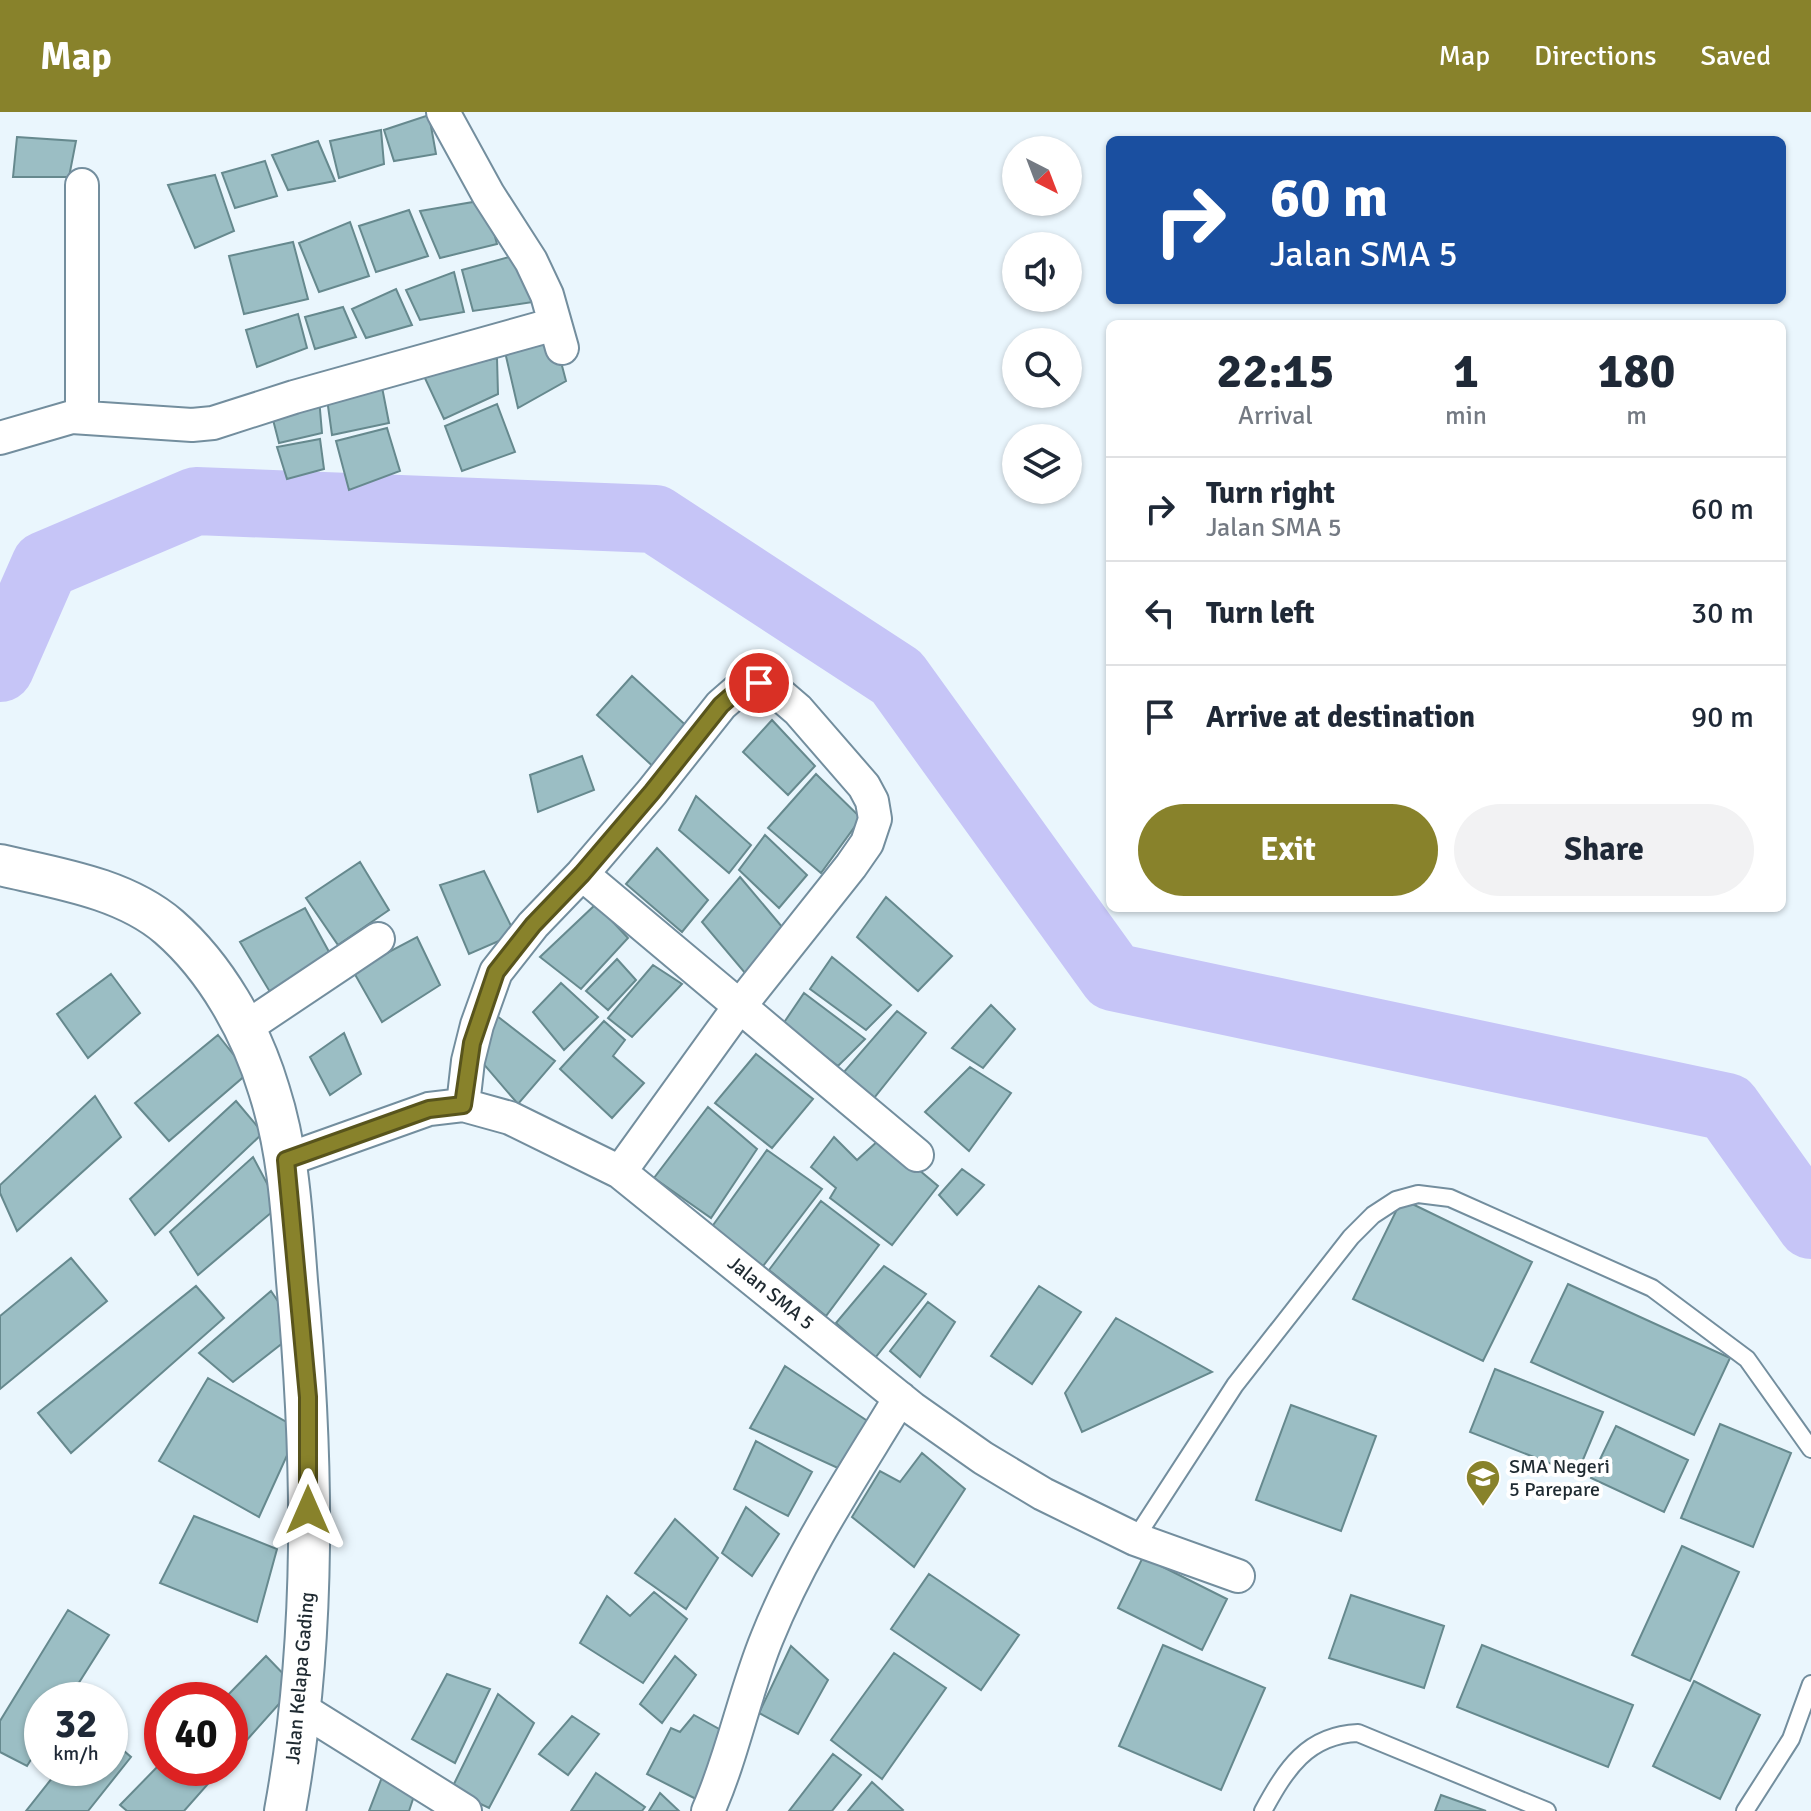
<!DOCTYPE html>
<html lang="en">
<head>
<meta charset="utf-8">
<style>
	:root { --surface:#fff; --page:#f2f2f3; --text:#1f2937; --muted:#747a83; --line:#e0e1e3; --accent:#88822b }
	body { margin:0; font-family:Signika,sans-serif; background:var(--page); color:var(--text); height:100vh; display:flex; flex-direction:column; font-size:30px; white-space:nowrap }
	* { box-sizing:border-box; margin:0 }
	p { font-size:26px; color:var(--muted) }
	.icon { flex:none; width:44px; height:44px; fill:none; stroke:currentColor; stroke-width:2; stroke-linecap:round; stroke-linejoin:round }
	.map { position:relative; flex:1; overflow:hidden }
	.side { position:absolute; left:1106px; top:208px; width:680px; height:592px; display:flex; flex-direction:column; background:var(--surface); border-radius:12px; box-shadow:0 2px 6px #0004 }
	.side>* { flex:none }
	.banner { position:absolute; left:1106px; top:24px; width:680px; height:168px; border-radius:12px; box-shadow:0 2px 6px #0004; background:#1a4fa0; color:#fff; overflow:hidden }
	.needle { width:52px; rotate:138deg }
	.fabs { position:absolute; left:1002px; top:24px; display:grid; gap:16px }
	.fabs a { display:grid; place-items:center; width:80px; height:80px; border-radius:50%; background:var(--surface); box-shadow:0 2px 6px #0004; font-size:40px }
	.speed { position:absolute; left:24px; top:1570px; display:flex; gap:16px; font-size:40px; font-weight:700; text-align:center }
	.speed>* { display:grid; place-content:center; width:104px; height:104px; border-radius:50%; background:var(--surface); box-shadow:0 2px 6px #0004; line-height:1 }
	.speed small { font-size:20px; font-weight:400 }
	.speed .limit { border:12px solid #d22; background:#fff; color:#111 }
	.pin { position:absolute; display:grid; place-items:center; width:68px; height:68px; color:#fff; margin:-34px; border:4px solid #fff; border-radius:50%; box-shadow:0 2px 8px #0007 }
	.me { position:absolute; width:88px; margin:-44px; rotate:0deg; stroke-linejoin:round; filter:drop-shadow(0 0 6px #0008) }
	.turn { display:flex; align-items:center; gap:28px; height:168px; padding:0 32px; font-size:36px }
	.turn .icon { width:104px; height:104px; stroke-width:2.5 }
	.turn b { display:block; font-size:56px; line-height:68px }
	.eta { display:flex; justify-content:space-evenly; align-items:center; height:136px; text-align:center }
	.eta b { font-size:48px; font-weight:800; line-height:56px }
	.action { display:flex; gap:16px; margin-top:auto; padding:16px 32px }
	.action a { flex:1; height:92px; border-radius:48px; background:var(--accent); color:#fff; font-size:32px; font-weight:800; line-height:92px; text-align:center }
	.action a+a { background:var(--page); color:var(--text) }
	ul { padding:0; list-style:none }
	li { display:flex; align-items:center; gap:24px; height:104px; padding:0 32px; border-top:2px solid var(--line) }
	li div { flex:1 }
	li b { display:block; font-size:30px }
	li em { font-style:normal }
	header { display:flex; align-items:center; gap:48px; box-sizing:border-box; height:112px; padding:0 40px; background:var(--accent); color:#fff }
	header strong { font-size:38px }
	nav { display:flex; gap:44px; margin-inline-start:auto; font-size:28px }
	.map>svg:first-child { display:block }
	.lines { fill:none; stroke-linecap:round; stroke-linejoin:round }
	.river { stroke:#c6c5f7; stroke-width:68 }
	.building { fill:#9bbec4; stroke:#66898e; stroke-width:2 }
	.service-casing { stroke:#738e9e; stroke-width:20 }
	.minor-casing { stroke:#738e9e; stroke-width:36 }
	.tertiary-casing { stroke:#738e9e; stroke-width:44 }
	.service { stroke:#fff; stroke-width:16 }
	.minor { stroke:#fff; stroke-width:32 }
	.tertiary { stroke:#fff; stroke-width:40 }
	.route-casing { stroke:#58541c; stroke-width:20 }
	.route { stroke:#88822b; stroke-width:14 }
	.labels { text-anchor:middle; dominant-baseline:central; stroke-width:8; stroke-linejoin:round; paint-order:stroke }
	.street-label { font-size:20px; fill:#1f2a31; stroke:#fff }
	.poi-label { font-size:20px; fill:#1f2a31; stroke:#fff; text-anchor:start }
</style>
</head>
<body>
<header>
<strong>Map</strong>
<nav><a>Map</a><a>Directions</a><a>Saved</a></nav>
</header>
<div class="map">
<svg width="1811" height="1699" viewBox="0 0 1811 1699">
	<rect width="100%" height="100%" fill="#eaf6fd"/>
	<g class="lines">
		<path class="river" d="M0 556 45 453 196 389 655 407 897 565 1113 865 1727 995 1811 1113"/>
	</g>
	<path class="building" d="M429 3 436 42 394 49 384 18Z
		M381 18 384 52 339 66 330 29Z
		M17 25 76 29 69 65H13Z
		M318 29 335 69 288 78 272 43Z
		M265 49 277 84 235 96 222 61Z
		M215 63 234 119 195 136 168 73Z
		M485 88 497 132 440 146 420 99Z
		M409 98 428 144 376 160 359 114Z
		M350 110 369 164 319 180 299 131Z
		M293 130 308 187 244 202 229 144Z
		M516 143 533 190 473 199 462 158Z
		M454 160 464 200 420 208 406 178Z
		M396 177 412 213 366 226 352 197Z
		M343 195 356 225 315 237 305 205Z
		M298 202 307 236 257 255 246 218Z
		M555 227 566 269 518 296 505 240Z
		M497 246 498 282 444 307 423 262Z
		M381 270 389 311 332 323 327 287Z
		M319 286 322 321 279 331 271 300Z
		M497 292 515 340 462 359 445 314Z
		M387 316 400 359 349 378 336 329Z
		M320 327 324 357 287 367 277 335Z
		M632 564 691 618 658 659 597 603Z
		M772 608 815 654 788 683 743 640Z
		M582 644 594 678 538 700 530 663Z
		M816 662 861 706 821 761 768 716Z
		M696 684 751 733 729 761 679 718Z
		M765 723 807 763 779 796 739 758Z
		M657 736 708 788 682 820 626 772Z
		M360 750 389 798 338 833 306 786Z
		M484 759 515 822 469 842 440 773Z
		M740 765 783 816 745 861 702 810Z
		M886 785 952 844 918 879 857 825Z
		M596 792 628 826 581 877 540 845Z
		M305 796 334 849 273 885 240 830Z
		M417 825 440 873 382 910 353 859Z
		M832 845 891 893 866 918 810 877Z
		M617 847 636 868 608 898 586 879Z
		M653 853 682 872 632 925 608 906Z
		M111 862 140 901 88 946 57 902Z
		M561 871 598 905 564 938 533 900Z
		M804 881 865 927 838 954 783 912Z
		M991 893 1015 917 983 956 952 936Z
		M897 899 926 921 874 986 843 961Z
		M497 904 555 949 518 992 475 942Z
		M604 909 625 928 613 944 644 971 612 1006 560 957Z
		M344 921 361 962 330 983 310 945Z
		M218 923 248 961 169 1029 135 991Z
		M756 942 813 987 772 1036 715 991Z
		M970 955 1011 981 969 1039 925 1000Z
		M95 984 121 1025 17 1119 0 1081V1073Z
		M236 989 263 1021 155 1123 130 1087Z
		M708 995 757 1037 711 1106 654 1066Z
		M834 1025 857 1048 881 1026 938 1074 892 1133 830 1086 836 1076 811 1055Z
		M767 1038 822 1077 763 1154 711 1116Z
		M253 1045 279 1094 198 1163 170 1120Z
		M962 1057 984 1073 957 1103 939 1083Z
		M1402 1087 1532 1150 1483 1249 1353 1187Z
		M821 1089 879 1133 826 1204 769 1158Z
		M71 1146 107 1189 0 1277V1204Z
		M884 1154 926 1182 875 1246 836 1211Z
		M1568 1172 1730 1246 1694 1323 1531 1250Z
		M196 1174 224 1206 71 1341 38 1301Z
		M1039 1174 1081 1200 1032 1272 991 1244Z
		M271 1179 298 1219 233 1270 199 1241Z
		M928 1190 955 1210 920 1265 890 1239Z
		M1116 1206 1212 1260 1082 1320 1065 1281Z
		M785 1254 869 1310 840 1357 750 1316Z
		M1495 1257 1603 1300 1577 1362 1470 1320Z
		M208 1266 299 1317 259 1405 159 1349Z
		M1291 1293 1376 1324 1341 1419 1256 1388Z
		M1720 1312 1791 1341 1753 1435 1681 1406Z
		M1616 1314 1688 1348 1664 1400 1591 1366Z
		M756 1329 812 1360 788 1404 734 1377Z
		M922 1341 965 1377 914 1455 852 1405 880 1359 900 1370Z
		M746 1395 779 1422 752 1464 722 1441Z
		M194 1404 277 1437 257 1510 160 1471Z
		M675 1407 718 1446 686 1497 635 1461Z
		M1682 1434 1739 1460 1690 1569 1632 1543Z
		M1143 1445 1227 1487 1202 1538 1118 1496Z
		M929 1462 1019 1523 981 1578 891 1517Z
		M654 1480 687 1507 643 1571 580 1531 607 1484 630 1504Z
		M1351 1483 1444 1514 1424 1576 1329 1546Z
		M68 1498 109 1523 68 1588H42V1630L27 1654 0 1640V1609Z
		M1163 1533 1265 1576 1221 1678 1119 1634Z
		M1482 1533 1633 1593 1608 1655 1457 1595Z
		M791 1534 828 1568 798 1622 759 1601Z
		M894 1541 946 1576 882 1667 831 1628Z
		M266 1544 295 1574 230 1647V1588H223Z
		M675 1544 696 1563 662 1611 640 1592Z
		M447 1562 490 1577 455 1651 412 1627Z
		M1694 1569 1760 1603 1720 1687 1653 1654Z
		M498 1582 534 1611 489 1696 451 1678Z
		M694 1603 728 1622 700 1689 647 1662 671 1616 680 1620Z
		M572 1604 599 1622 568 1663 539 1642Z
		M110 1627 131 1645 88 1699H26L60 1656H110Z
		M833 1642 861 1663 832 1699H789Z
		M162 1650V1656H222L184 1699H127L120 1693Z
		M384 1660 416 1678 409 1699H369Z
		M596 1661 645 1695 642 1699H571Z
		M872 1670 903 1698 902 1699H848Z
		M660 1681 679 1699H649Z
		M1441 1683 1486 1699H1435Z"/>
	<g class="lines">
		<g class="service-casing">
			<path id="service" d="M1135 1427 1235 1273 1351 1125 1373 1103 1396 1088 1418 1082 1450 1086 1652 1176 1747 1247 1811 1337
				M1263 1699C1286 1657 1307 1623 1358 1621L1547 1699
				M1745 1699 1791 1627 1811 1572"/>
		</g>
		<g class="minor-casing">
			<path id="minor" d="M443 0 488 82 531 149 547 183 562 236
				M82 304V73
				M0 326 72 305 192 313 213 311 294 285 555 212
				M582 762 917 1043
				M245 916 378 827
				M463 993 468 949 477 913 496 860 533 813 582 762 652 680 721 593 744 573 759 571 777 580 798 598 864 674 872 689 875 707 867 731 851 754 739 895 620 1060
				M286 1048 429 997 463 993 510 1006 620 1060 912 1296 983 1346 1043 1382 1135 1427 1238 1464
				M300 1596 465 1699
				M708 1699C733 1643 744 1582 767 1526 801 1441 853 1364 900 1286"/>
		</g>
		<g class="tertiary-casing">
			<path id="tertiary" d="M0 753C56 766 124 776 169 815 216 856 251 918 269 978 289 1040 292 1105 297 1169 313 1344 317 1525 285 1699"/>
		</g>
		<use href="#service" class="service"/>
		<use href="#minor" class="minor"/>
		<use href="#tertiary" class="tertiary"/>
	</g>
	<g class="lines">
		<g class="route-casing">
			<path id="route" d="M308 1398V1285L286 1048 429 997 463 993 472 931 496 860 533 813 582 762 652 680 721 593 744 573 759 571"/>
		</g>
		<use href="#route" class="route"/>
	</g>
	<defs>
		<g id="school-pin" transform="scale(1.8)"><path d="M0 17L-7.5 6A9.5 9.5 0 1 1 7.5 6Z" fill="#88822b" stroke="#fff"/><path d="M0-5L7-2L0 1L-7-2ZM-4 1L0 2.5L4 1V4Q0 6-4 4Z" fill="#fff"/></g>
	</defs>
	<g fill-rule="evenodd">
		<use href="#school-pin" x="1483" y="1365"/>
	</g>
	<g class="labels">
		<g class="street-label">
			<text transform="translate(771 1181) rotate(39)">Jalan SMA 5</text>
			<text transform="translate(300 1566) rotate(-85)">Jalan Kelapa Gading</text>
		</g>
		<g class="poi-label">
			<text x="1509" y="1354">SMA Negeri<tspan x="1509" dy="23">5 Parepare</tspan></text>
		</g>
	</g>
</svg>
<div class="fabs">
<a><svg class="needle" viewBox="-14 -14 28 28"><path d="M0-13l5 13h-10z" fill="#e53935"/><path d="M0 13l5-13h-10z" fill="#747a83"/></svg></a>
<a><svg class="icon" aria-label="sound" viewBox="0 0 24 24"><path d="M4 9h4l5-4v14l-5-4H4zM17 9q2 3 0 6"/></svg></a>
<a><svg class="icon" aria-label="search" viewBox="0 0 24 24"><circle cx="10" cy="10" r="6"/><path d="M15 15l6 6"/></svg></a>
<a><svg class="icon" aria-label="layers" viewBox="0 0 24 24"><path d="M12 4l9 5-9 5-9-5zM3 14l9 5 9-5"/></svg></a>
</div>
<div class="speed"><div>32<small>km/h</small></div><div class="limit">40</div></div>
<div class="pin" style="left:759px;top:571px;background:#d93025"><svg class="icon" aria-label="arrive" viewBox="0 0 24 24"><path d="M6 21V4h12l-3 4 3 4H6"/></svg></div>
<svg class="me" style="left:308px;top:1398px" viewBox="-20 -20 40 40"><path d="M0-17L14 15 0 8-14 15z" fill="#88822b" stroke="#fff" stroke-width="4"/></svg>
<div class="banner">
<div class="turn"><svg class="icon" aria-label="right" viewBox="0 0 24 24"><path d="M7 20v-9h11M14 6l5 5-5 5"/></svg><div><b>60 m</b>Jalan SMA 5</div></div>
</div>
<section class="side">
<div class="eta">
<div><b>22:15</b><p>Arrival</p></div>
<div><b>1</b><p>min</p></div>
<div><b>180</b><p>m</p></div>
</div>
<ul>
<li><svg class="icon" aria-label="right" viewBox="0 0 24 24"><path d="M7 20v-9h11M14 6l5 5-5 5"/></svg><div><b>Turn right</b><p>Jalan SMA 5</p></div><em>60 m</em></li>
<li><svg class="icon" aria-label="left" viewBox="0 0 24 24"><path d="M17 20v-9H6M10 6l-5 5 5 5"/></svg><div><b>Turn left</b></div><em>30 m</em></li>
<li><svg class="icon" aria-label="arrive" viewBox="0 0 24 24"><path d="M6 21V4h12l-3 4 3 4H6"/></svg><div><b>Arrive at destination</b></div><em>90 m</em></li>
</ul>
<div class="action"><a>Exit</a><a>Share</a></div>
</section>
</div>
</body>
</html>
